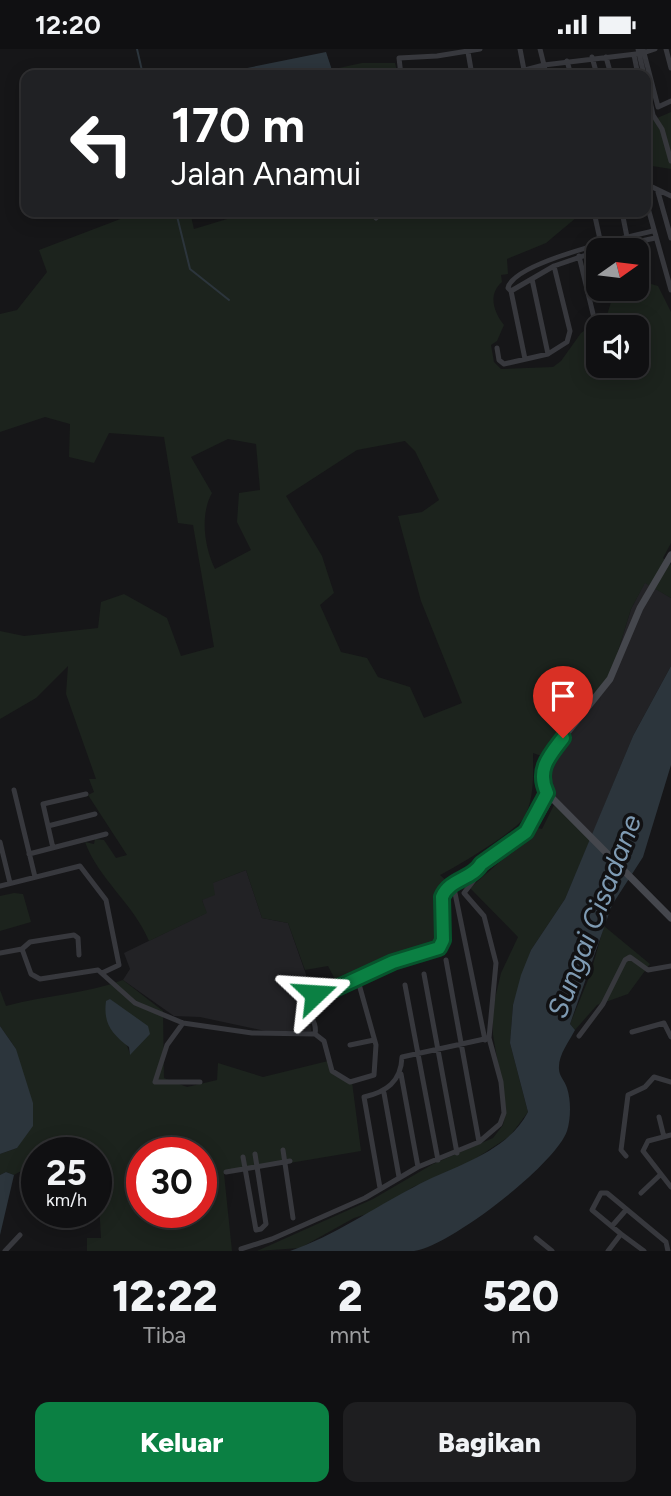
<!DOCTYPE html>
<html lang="id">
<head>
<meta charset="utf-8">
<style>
	:root { --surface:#101012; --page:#1e1e20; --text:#f1f3f6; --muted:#9c9d9f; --line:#303032; --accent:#0b8043 }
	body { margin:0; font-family:Figtree,sans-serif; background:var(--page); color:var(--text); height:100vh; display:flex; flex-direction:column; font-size:26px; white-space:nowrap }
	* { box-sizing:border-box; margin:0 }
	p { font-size:23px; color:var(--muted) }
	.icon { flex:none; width:38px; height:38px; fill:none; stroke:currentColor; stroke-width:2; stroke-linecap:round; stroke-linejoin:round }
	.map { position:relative; height:1202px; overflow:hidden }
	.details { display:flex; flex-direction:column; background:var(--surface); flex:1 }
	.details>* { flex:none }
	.top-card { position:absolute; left:21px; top:21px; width:630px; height:147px; border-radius:14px; box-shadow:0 4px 18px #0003,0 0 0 2px var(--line); background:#202124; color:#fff; overflow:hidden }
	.needle { width:46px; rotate:76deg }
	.fabs { position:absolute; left:586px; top:189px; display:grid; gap:14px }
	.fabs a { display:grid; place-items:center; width:63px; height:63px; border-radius:14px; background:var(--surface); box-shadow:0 4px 18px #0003,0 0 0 2px var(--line); font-size:35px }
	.speed { position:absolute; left:21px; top:1088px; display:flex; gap:14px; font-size:35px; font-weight:700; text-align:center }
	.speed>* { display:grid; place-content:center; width:91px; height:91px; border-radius:50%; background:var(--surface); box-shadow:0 4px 18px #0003,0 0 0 2px var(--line); line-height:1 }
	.speed small { font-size:18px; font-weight:400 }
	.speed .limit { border:10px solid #d22; background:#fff; color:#111 }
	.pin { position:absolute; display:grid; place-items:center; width:60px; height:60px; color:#fff; margin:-72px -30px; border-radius:50% 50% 50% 0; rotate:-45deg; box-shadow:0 0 7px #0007 }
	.pin .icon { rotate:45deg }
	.me { position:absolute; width:77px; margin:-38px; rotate:70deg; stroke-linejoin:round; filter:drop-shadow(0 0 5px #0008) }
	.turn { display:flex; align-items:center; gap:24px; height:147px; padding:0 35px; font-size:32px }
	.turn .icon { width:91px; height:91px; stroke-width:2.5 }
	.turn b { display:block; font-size:49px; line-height:60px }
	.eta { display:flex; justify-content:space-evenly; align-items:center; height:119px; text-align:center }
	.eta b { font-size:42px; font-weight:800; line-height:49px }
	.cta { display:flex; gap:14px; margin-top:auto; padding:14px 35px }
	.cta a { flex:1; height:80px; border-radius:14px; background:var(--accent); color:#fff; font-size:28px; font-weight:800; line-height:80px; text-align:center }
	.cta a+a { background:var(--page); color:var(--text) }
	.status { display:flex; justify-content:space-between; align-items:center; height:49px; padding:0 35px; background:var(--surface); direction:ltr }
	.status svg { height:19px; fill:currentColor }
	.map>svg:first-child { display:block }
	.built { fill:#222225 }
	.green { fill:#1c231d; fill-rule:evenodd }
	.water { fill:#2c353c }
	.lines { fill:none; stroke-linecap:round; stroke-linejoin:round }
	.stream { stroke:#2c353c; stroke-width:2 }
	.street { stroke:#37383d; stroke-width:5 }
	.secondary { stroke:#45474d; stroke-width:7 }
	.route-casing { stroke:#07532c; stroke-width:18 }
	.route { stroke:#0b8043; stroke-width:12 }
	.labels { text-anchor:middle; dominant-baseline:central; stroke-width:7; stroke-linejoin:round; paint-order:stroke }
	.water-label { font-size:28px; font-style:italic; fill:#7f9bb3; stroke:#111113 }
</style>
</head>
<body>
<div class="status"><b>12:20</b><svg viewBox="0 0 49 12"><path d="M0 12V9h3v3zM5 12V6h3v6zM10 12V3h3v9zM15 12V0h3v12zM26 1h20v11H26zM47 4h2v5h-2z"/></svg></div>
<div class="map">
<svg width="671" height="1202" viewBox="0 0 671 1202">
	<rect width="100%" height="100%" fill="#161618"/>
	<path class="built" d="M645 533 671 549V617L633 687 591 789 554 756 546 737 550 710 607 638 631 560Z
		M246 821 262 869 288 874 309 934V946L303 958 310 971 311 982 270 983 200 968 174 967 123 931 130 920 124 904 206 864 202 851 212 834Z"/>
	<path class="green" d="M362 14H395L398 26H306Z
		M671 63V120L646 116V89L650 88 648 73Z
		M123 163H190L194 180 237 167 236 163H583L546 194 507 210 508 225 501 226 502 233C488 245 493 262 504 276L497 292 491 296 494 313 501 320 553 318 561 312 581 284 607 266 611 253 623 240H637V231L658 237 671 263V494L663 509 671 516V549L645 534 631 560 607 638 550 710 533 704C533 725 535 751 523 770 514 783 456 818 440 826L449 834C435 856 454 889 438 905H410L338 936 328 917 305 921 288 874 262 869 246 821 213 834 215 846 202 851 207 864 149 892C134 855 99 831 85 793L94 795 95 790 104 791 116 809 127 806 88 746 94 743 89 730H96L66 645 68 617 36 649 0 670V582L24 587 98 579 101 553 124 545 167 569 181 607 214 598 193 476 178 474 164 388 109 384 94 414 69 408 70 375 45 368 0 383V265L17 261 47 223 39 201 123 169ZM598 278H637V317H598ZM228 390 256 395 260 441 239 444 237 473 251 501 215 520C204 498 200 465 212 444L191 408ZM405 392 415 402 439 451 422 463 398 467 421 552 462 654 424 669 410 638 378 628 367 609 341 603 320 556 334 544 322 507 286 447 357 401Z
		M554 756 591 789 565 850 531 901 513 956 510 994 528 1063 510 1087 466 1116 413 1138 376 1162 354 1169 300 1199 257 1202 373 1150 433 1115 493 1089 503 1076 506 1061 493 986V958L501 924 518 888 470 839 538 779 542 780Z
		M14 844 23 845 31 873 0 882V847Z
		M604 877 650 915 628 945 597 956 575 981 570 975 590 926Z
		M123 931 163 962 164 1029 187 1038 217 1031 218 1014 263 1028 328 1012 330 1023 352 1033 361 1102 224 1125 232 1202H87V1189H101L96 1104H70L68 1101 37 1104V1113L14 1126 6 1123 0 1126V1105L17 1099 16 1000 0 977V941L6 957C46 946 85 945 123 931ZM110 950 122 960 143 989 130 1005ZM142 1104H201V1164H142Z"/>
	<path class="water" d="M326 3 332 21 306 26H170L199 19 242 20Z
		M671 617V716L643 808 612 856 570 975 575 981C569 993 558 1006 559 1020 559 1027 565 1032 567 1039 571 1051 571 1069 567 1082 555 1116 450 1197 414 1202 374 1202 330 1202 290 1202 334 1187 373 1159 414 1138 454 1116 505 1106 528 1063L510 994 513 956 521 926 531 901 565 850 633 687Z
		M110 950 148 977 150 985 130 1006 129 998C112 985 103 975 106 952Z
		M0 977 16 1000 33 1054V1077L17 1099 0 1105Z
		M6 1123 14 1126 0 1186V1126Z"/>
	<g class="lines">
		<path class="stream" d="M137 0 143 26
			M176 163 190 220 229 251"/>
		<path class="street" d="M520 0 525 26
			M638 0 644 26
			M643 0 658 58 671 52
			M666 0 671 19
			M468 3 472 26
			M643 4 655 0
			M634 6 638 26
			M592 8 597 26
			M606 8 611 26
			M567 12 571 26
			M401 26 399 9 437 7 480 0
			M505 26 544 16 540 0
			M546 26 544 16 636 5
			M646 33 653 66 662 80 671 112
			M646 64V71
			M646 135 671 147
			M658 143 671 189
			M646 152 671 241
			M594 163 601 195
			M622 163 627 188
			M376 169 382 163
			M600 201 655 189
			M598 202 554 217 511 242 508 239C513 213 627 188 653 182
			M579 207 595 273
			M532 230 548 305
			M637 230V231
			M611 240 614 249
			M511 242 525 310
			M497 299 499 311 504 315 548 305 567 293 570 282 554 217
			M14 741 35 828
			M48 777 95 765
			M0 793 10 834
			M53 799 43 755 86 745
			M29 805 106 785
			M0 837 80 817 106 851 119 916 102 924
			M455 844 485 991
			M22 900 30 893 74 886 78 889 79 906
			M0 904 22 900 31 925 40 930 98 921 135 954 183 974 252 984 315 985
			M446 911 479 1093
			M424 925 457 1104
			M405 936 438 1111
			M183 974 167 996 155 1033H200
			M632 983 664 974 671 988
			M315 985C318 971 304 963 306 950L393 913 439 899 443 891 442 848 456 832 485 820 530 787 552 749
			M315 985 324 992 332 1022 350 1033 374 1026 376 996 357 928
			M579 987 603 955 625 911 630 908 648 921 671 917
			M350 996 374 991
			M401 1025 418 1118
			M384 1044 399 1128
			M659 1068 664 1088
			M671 1086 648 1092 643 1102 671 1138
			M283 1101 293 1169
			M626 1107 621 1101 628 1046 645 1038 654 1028 671 1033
			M243 1108 256 1181 261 1180 266 1175 255 1105
			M226 1123 290 1112
			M380 1139 364 1048C386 1043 401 1033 402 1008L489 989
			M641 1144 660 1126
			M612 1177 626 1161
			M621 1185 644 1202
			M536 1189 552 1202
			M241 1200 272 1190 365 1149 418 1118 479 1093 500 1075 504 1064 501 1033 489 989 496 914 484 867 464 844 478 826 481 815 526 783 547 744
			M5 1202 20 1186
			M608 1202 621 1185 592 1161 601 1144H607L666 1193 668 1202"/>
		<path class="secondary" d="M671 506 640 559 610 630 546 710 542 727 552 749 671 869"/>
	</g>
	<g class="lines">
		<g class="route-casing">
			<path id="route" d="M315 945 328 943 393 913 439 899 443 891 442 848C449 830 473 830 481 815L526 783 547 744C536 721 549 707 563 689"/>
		</g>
		<use href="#route" class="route"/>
	</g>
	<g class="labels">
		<g class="water-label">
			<text transform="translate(594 867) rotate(-69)">Sungai Cisadane</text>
		</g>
	</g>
</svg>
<div class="fabs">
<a><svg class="needle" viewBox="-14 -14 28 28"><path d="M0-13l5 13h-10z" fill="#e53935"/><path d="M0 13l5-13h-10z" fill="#9c9d9f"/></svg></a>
<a><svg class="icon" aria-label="sound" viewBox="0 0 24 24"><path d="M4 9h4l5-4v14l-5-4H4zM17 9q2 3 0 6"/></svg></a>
</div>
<div class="speed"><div>25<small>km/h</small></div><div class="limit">30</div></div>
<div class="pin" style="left:563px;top:689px;background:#d93025"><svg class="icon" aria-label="arrive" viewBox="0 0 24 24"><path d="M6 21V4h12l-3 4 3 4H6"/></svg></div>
<svg class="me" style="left:315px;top:945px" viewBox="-20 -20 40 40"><path d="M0-17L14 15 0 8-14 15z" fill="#0b8043" stroke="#fff" stroke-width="4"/></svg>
<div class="top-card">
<div class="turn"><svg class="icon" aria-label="left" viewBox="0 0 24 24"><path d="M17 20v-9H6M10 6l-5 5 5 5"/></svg><div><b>170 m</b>Jalan Anamui</div></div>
</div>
</div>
<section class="details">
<div class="eta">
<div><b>12:22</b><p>Tiba</p></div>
<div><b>2</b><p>mnt</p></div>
<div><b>520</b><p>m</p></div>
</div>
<div class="cta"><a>Keluar</a><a>Bagikan</a></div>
</section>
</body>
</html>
